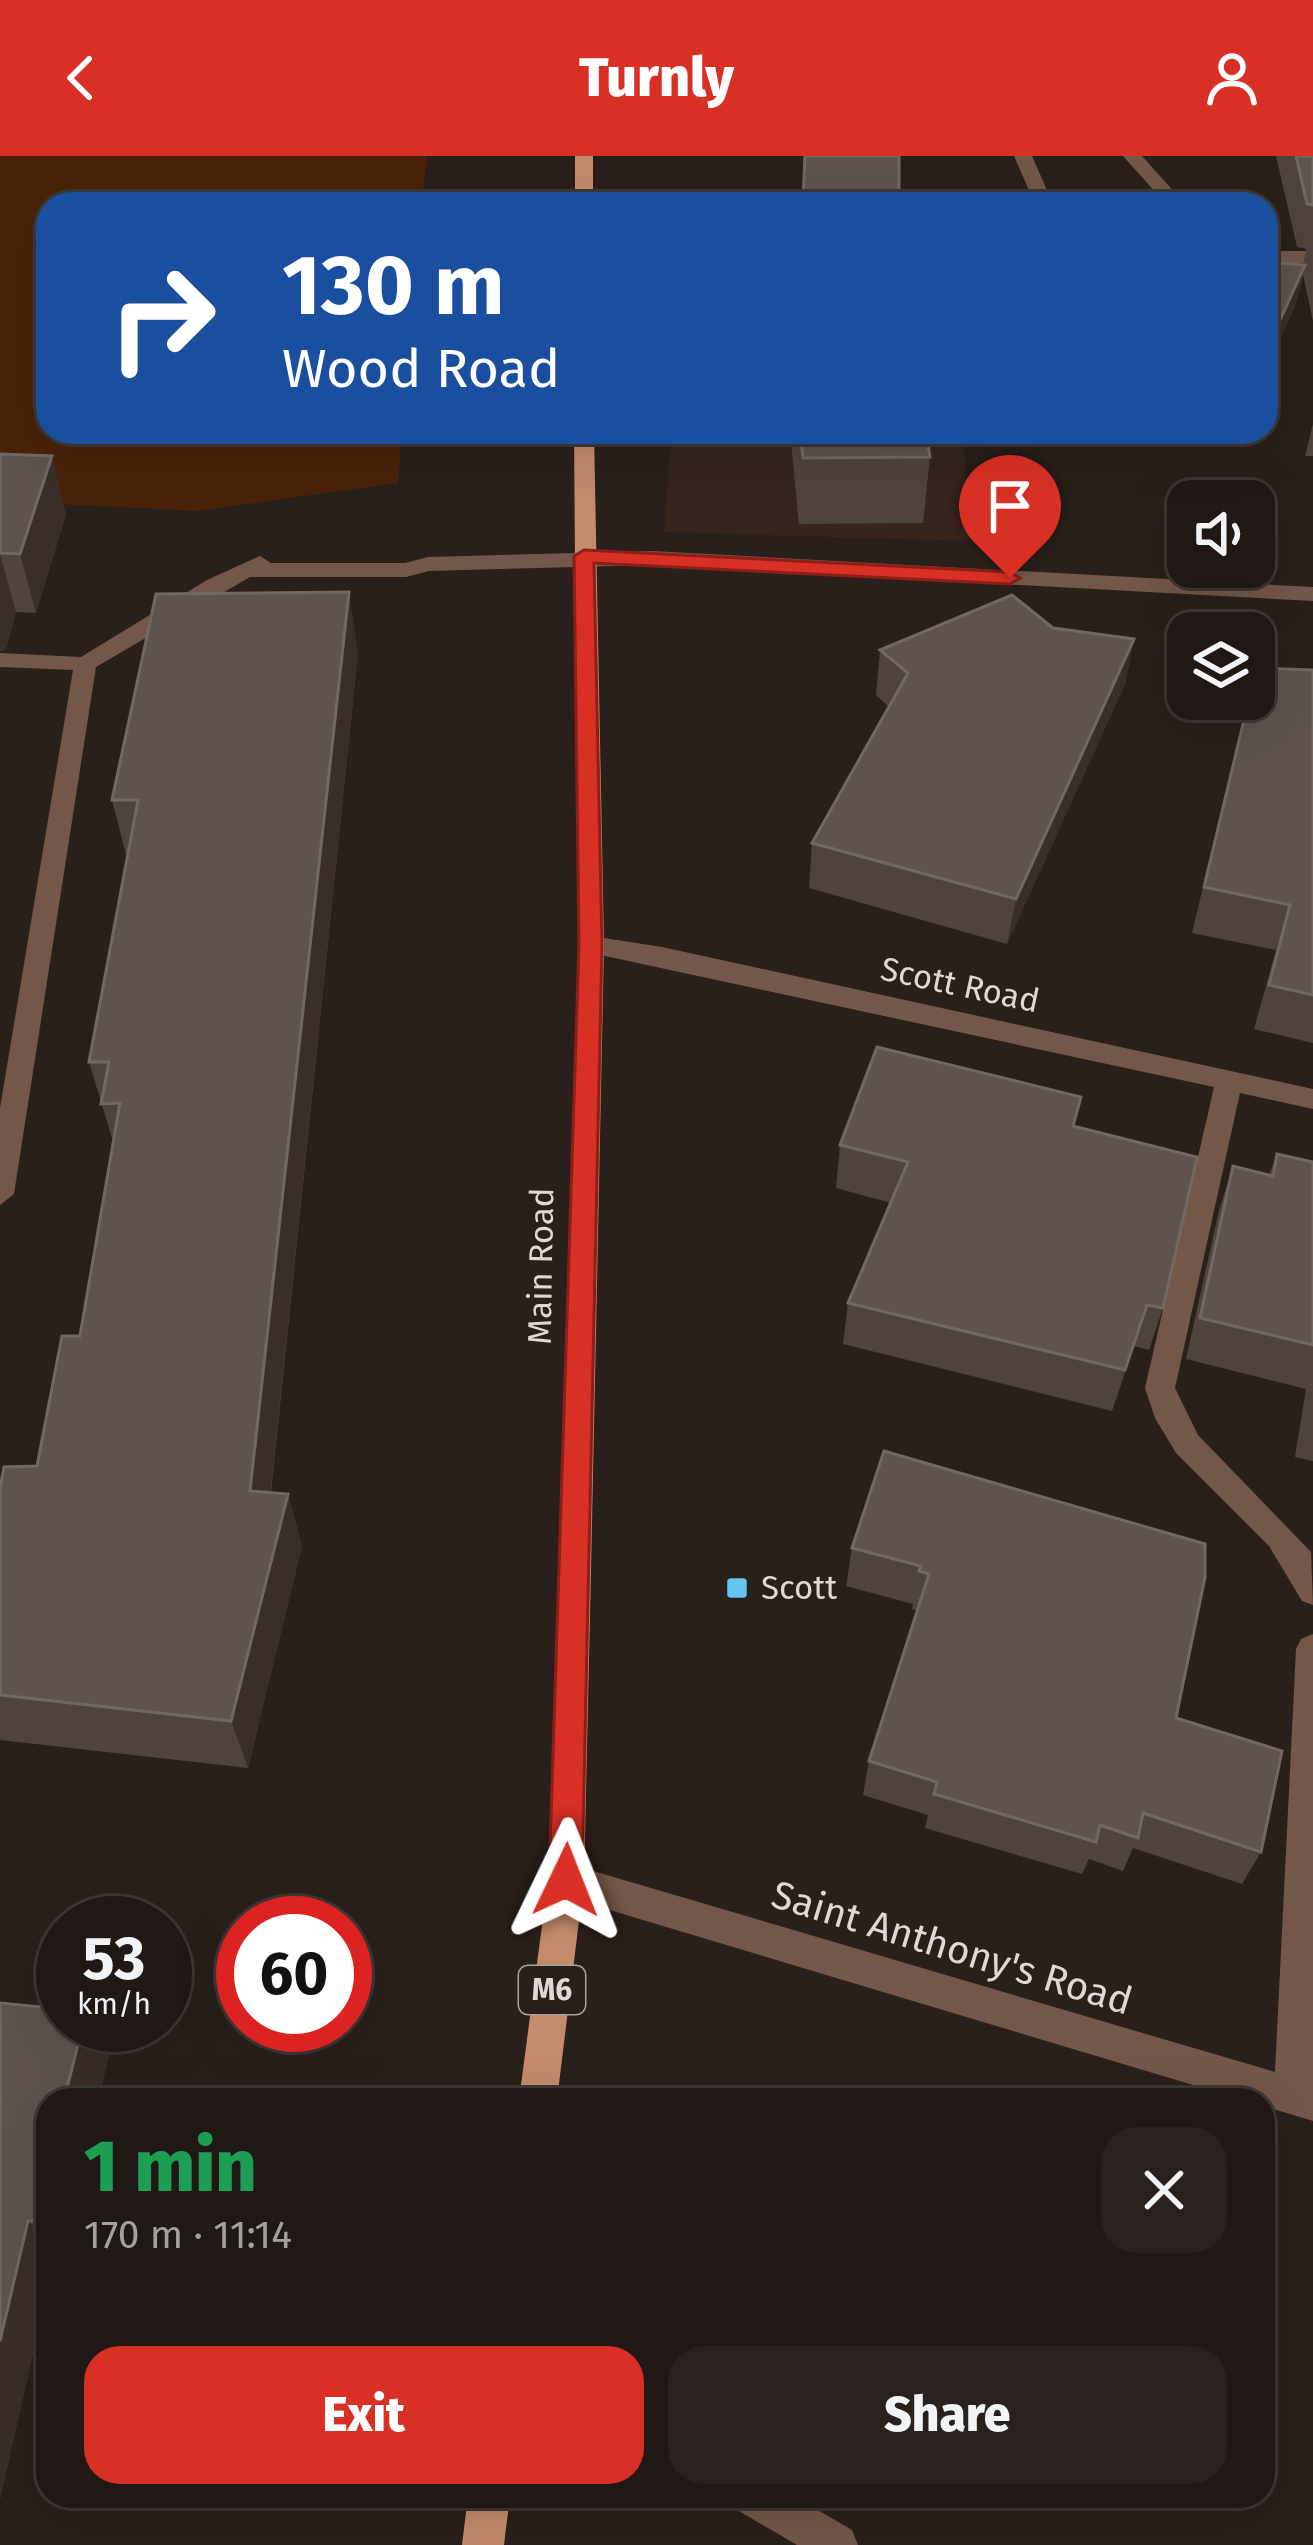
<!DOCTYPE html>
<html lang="en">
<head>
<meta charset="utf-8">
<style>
	:root { --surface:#201814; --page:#28211d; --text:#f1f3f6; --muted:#a2a0a0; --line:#3d3734; --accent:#d93025 }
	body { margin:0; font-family:"Fira Sans",sans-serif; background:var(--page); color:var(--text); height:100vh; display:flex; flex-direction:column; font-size:45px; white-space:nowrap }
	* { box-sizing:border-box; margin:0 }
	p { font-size:39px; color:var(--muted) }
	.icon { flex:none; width:66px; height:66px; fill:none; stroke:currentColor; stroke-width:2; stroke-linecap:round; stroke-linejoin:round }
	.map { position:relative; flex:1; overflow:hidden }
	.sheet { position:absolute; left:36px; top:1932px; width:1239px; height:420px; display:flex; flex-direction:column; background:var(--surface); border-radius:36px; box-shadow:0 12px 48px #0002,0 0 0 3px var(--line) }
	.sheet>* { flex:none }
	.top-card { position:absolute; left:36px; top:36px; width:1242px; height:252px; border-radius:36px; box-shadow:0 12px 48px #0002,0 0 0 3px var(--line); background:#1a4fa0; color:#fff; overflow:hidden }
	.fabs { position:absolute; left:1167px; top:324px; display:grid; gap:24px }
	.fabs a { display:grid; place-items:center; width:108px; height:108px; border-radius:24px; background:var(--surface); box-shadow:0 12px 48px #0002,0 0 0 3px var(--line); font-size:60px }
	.speed { position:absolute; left:36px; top:1740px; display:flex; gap:24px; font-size:60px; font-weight:700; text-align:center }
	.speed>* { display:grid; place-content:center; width:156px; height:156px; border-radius:50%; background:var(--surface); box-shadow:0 12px 48px #0002,0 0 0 3px var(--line); line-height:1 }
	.speed small { font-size:30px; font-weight:400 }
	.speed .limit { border:18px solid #d22; background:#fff; color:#111 }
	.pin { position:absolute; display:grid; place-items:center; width:102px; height:102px; color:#fff; margin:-123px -51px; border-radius:50% 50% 50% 0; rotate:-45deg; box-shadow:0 0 12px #0007 }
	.pin .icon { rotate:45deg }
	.me { position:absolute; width:132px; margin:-66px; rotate:2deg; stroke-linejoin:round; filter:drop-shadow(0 0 9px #0008) }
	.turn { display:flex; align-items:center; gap:42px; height:252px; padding:0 48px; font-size:54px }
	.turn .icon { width:156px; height:156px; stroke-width:2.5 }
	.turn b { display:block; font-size:84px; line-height:102px }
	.round { display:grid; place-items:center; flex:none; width:126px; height:126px; border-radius:36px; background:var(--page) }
	.head { display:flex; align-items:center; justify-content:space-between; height:204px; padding:0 48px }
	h1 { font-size:72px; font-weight:800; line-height:90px; color:#1e9e55 }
	.primary-button { display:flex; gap:24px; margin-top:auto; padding:24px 48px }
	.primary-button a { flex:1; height:138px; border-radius:36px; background:var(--accent); color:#fff; font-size:48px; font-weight:800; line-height:138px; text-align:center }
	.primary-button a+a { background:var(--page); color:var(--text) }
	header { display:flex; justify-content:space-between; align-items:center; height:156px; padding:0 48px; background:var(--accent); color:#fff; font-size:54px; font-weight:800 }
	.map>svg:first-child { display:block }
	.built { fill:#35251c }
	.green { fill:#492209 }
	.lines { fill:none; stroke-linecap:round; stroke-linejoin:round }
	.minor { fill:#735748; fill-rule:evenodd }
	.major { fill:#c38a6b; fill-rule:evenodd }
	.wall { fill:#4f433d }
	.shaded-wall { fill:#3a2e29 }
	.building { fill:#5e534e; stroke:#726863; stroke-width:3 }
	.route { fill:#d93025; stroke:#8d1f18; stroke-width:3 }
	.poi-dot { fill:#65c5ee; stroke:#2a201b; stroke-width:4.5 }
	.labels { text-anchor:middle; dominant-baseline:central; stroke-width:10; stroke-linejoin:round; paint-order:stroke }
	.shield { fill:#2a201b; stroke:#a9a19c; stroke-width:3 }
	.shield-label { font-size:30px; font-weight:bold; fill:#dfd8d4 }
	.street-label { font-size:33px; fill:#dfd8d4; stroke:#2a201b }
	.poi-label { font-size:33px; fill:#dfd8d4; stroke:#2a201b; text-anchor:start }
	.near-street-label { font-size:39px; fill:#dfd8d4; stroke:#2a201b }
</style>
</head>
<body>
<header><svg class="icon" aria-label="back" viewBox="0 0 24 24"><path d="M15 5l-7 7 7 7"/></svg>Turnly<svg class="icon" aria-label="person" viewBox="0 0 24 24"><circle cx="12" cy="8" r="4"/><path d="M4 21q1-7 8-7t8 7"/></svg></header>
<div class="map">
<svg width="1313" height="2389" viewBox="0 0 1313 2389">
	<rect width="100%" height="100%" fill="#2a201b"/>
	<path class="built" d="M671 276H963L970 385 664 376Z"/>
	<path class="green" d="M0 0H427L422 48H48V276H402L398 327 197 355 0 345Z"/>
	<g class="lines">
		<path class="minor" d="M1014 0H1032L1053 48H1035Z
			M1123 0H1142L1185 48H1166Z
			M1266 95H1313V107H1266Z
			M652 395 1313 431V445L652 409 429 415 406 421H250L96 511 14 1038 0 1049V952L73 514 0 511V497L81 501 207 424 260 400 271 407H405L428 401Z
			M591 780 662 791 1313 933V953L1240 937 1175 1232 1198 1279 1311 1396 1313 1449 1302 1445 1269 1390 1176 1297 1155 1262 1145 1232 1214 931 582 795 578 789 582 783Z
			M1313 1478V1965L1263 1950V1944H1243L566 1741 553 1736 548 1724 553 1712 566 1707 1275 1916 1296 1493 1301 1483Z
			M733 2340H794L852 2374 858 2389H797L739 2355Z"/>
		<path class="major" d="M575 0H593V48H575Z
			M574 276H594L604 789 591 1415 584 1724 557 1944H519L548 1724 559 1415 578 789Z
			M468 2340H510L504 2389H462Z"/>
	</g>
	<path class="wall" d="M804 0H899L898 48H802Z
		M1276 0H1313V165L1303 119 1295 151 1306 93 1297 91Z
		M1313 268V300H1305Z
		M790 276H926L930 301 923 367 799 368Z
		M0 298 66 358 36 457 16 456 6 493 0 495Z
		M1053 472 1134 483 1125 528 1007 788 809 732 812 687 889 551 876 539 880 494Z
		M358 497 271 1336 288 1338 302 1390 248 1612 0 1584V1332L37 1310 80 1180 113 985 89 906 127 702 112 644Z
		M1313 514V887L1254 873 1276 794 1192 777 1248 543H1254Z
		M1074 970 1163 1152 1149 1194 1134 1190 1112 1255 843 1188 848 1147 891 1047 836 1032 840 989Z
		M1277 998 1313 1006V1305L1295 1301 1306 1233 1186 1203 1219 1054 1233 1010 1269 1019Z
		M884 1295 1176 1562 1261 1696 1242 1728 1133 1692 1123 1715 1089 1703 1082 1718 925 1672 928 1659 863 1639 869 1605 917 1455 912 1453 913 1448 846 1430 852 1392Z
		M0 1847 83 1869H96L111 1891 98 1944H48V2131L0 2343Z"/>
	<path class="shaded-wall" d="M1305 109 1295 151 1266 215V195Z
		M52 300 66 358 36 457 20 398Z
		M0 398 16 456 6 493 0 495Z
		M349 436 358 497 265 1387 250 1335Z
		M1134 483 1125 528 1007 788 1016 743Z
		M288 1338 302 1390 248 1612 231 1565Z
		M83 1869H96L111 1891 98 1944H64Z
		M48 2009V2080L34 2065Z
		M28 2065 48 2085V2131L0 2343V2185Z"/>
	<path class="building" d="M805 0H899V46L803 43Z
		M1296 0H1313V49L1307 48Z
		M1266 106 1305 109 1266 195Z
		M800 276H926L930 301 803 302Z
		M0 298 52 300 20 398 0 397Z
		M349 436 250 1335 288 1338 231 1565 0 1539V1332L4 1311 37 1310 62 1180H80L120 947 101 948 109 906H89L138 644H112L156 438Z
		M1012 439 1053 472 1134 483 1016 743 812 687 908 517 880 494Z
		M1256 512 1313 514V839L1269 829 1290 749 1204 731 1249 543H1254V522Z
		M877 891 1081 941 1073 970 1197 1001 1163 1152 1147 1149 1125 1214 848 1147 908 1006 840 989Z
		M1277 998 1313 1006V1189L1200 1162 1233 1010 1273 1020Z
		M884 1295 1205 1388V1421L1176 1562 1282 1595 1261 1696 1143 1657 1138 1682 1100 1669 1096 1686 934 1638 937 1626 869 1605 929 1418 919 1415 921 1410 852 1392Z
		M0 1847 63 1853V1869H83L64 1944H48V2009L34 2065H28L0 2185Z"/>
	<path class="route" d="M584 394 1010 416 1020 422 1010 428 594 407 602 788 582 1724 577 1735 566 1740 554 1735 549 1724 579 788 574 400Z"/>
	<rect class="poi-dot" x="725" y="1420" width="24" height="24" rx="6"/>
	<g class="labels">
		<rect class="shield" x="519" y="1810" width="66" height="48" rx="9"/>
		<g class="shield-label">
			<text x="552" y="1834">M6</text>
		</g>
		<g class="street-label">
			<text transform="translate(960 829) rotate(12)">Scott Road</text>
			<text transform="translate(541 1110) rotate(-89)">Main Road</text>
		</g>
		<g class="poi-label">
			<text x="761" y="1432">Scott</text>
		</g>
		<g class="near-street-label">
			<text transform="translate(952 1792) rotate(17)">Saint Anthony's Road</text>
		</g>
	</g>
</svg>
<div class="fabs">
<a><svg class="icon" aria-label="sound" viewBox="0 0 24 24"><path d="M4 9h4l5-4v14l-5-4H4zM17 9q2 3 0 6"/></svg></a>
<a><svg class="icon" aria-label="layers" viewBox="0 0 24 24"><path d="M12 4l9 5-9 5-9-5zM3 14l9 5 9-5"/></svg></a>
</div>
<div class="speed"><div>53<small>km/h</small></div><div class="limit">60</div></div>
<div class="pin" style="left:1010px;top:422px;background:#d93025"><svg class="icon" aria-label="arrive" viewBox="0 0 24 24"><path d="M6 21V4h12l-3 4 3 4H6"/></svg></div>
<svg class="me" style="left:566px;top:1724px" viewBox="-20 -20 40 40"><path d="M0-17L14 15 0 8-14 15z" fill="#d93025" stroke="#fff" stroke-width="4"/></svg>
<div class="top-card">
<div class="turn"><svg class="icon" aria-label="right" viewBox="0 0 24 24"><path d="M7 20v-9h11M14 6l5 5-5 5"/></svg><div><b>130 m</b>Wood Road</div></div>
</div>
<section class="sheet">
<div class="head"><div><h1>1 min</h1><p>170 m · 11:14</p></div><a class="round"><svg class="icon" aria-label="close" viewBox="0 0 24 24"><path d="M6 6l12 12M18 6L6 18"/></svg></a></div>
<div class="primary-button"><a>Exit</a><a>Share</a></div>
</section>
</div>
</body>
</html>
